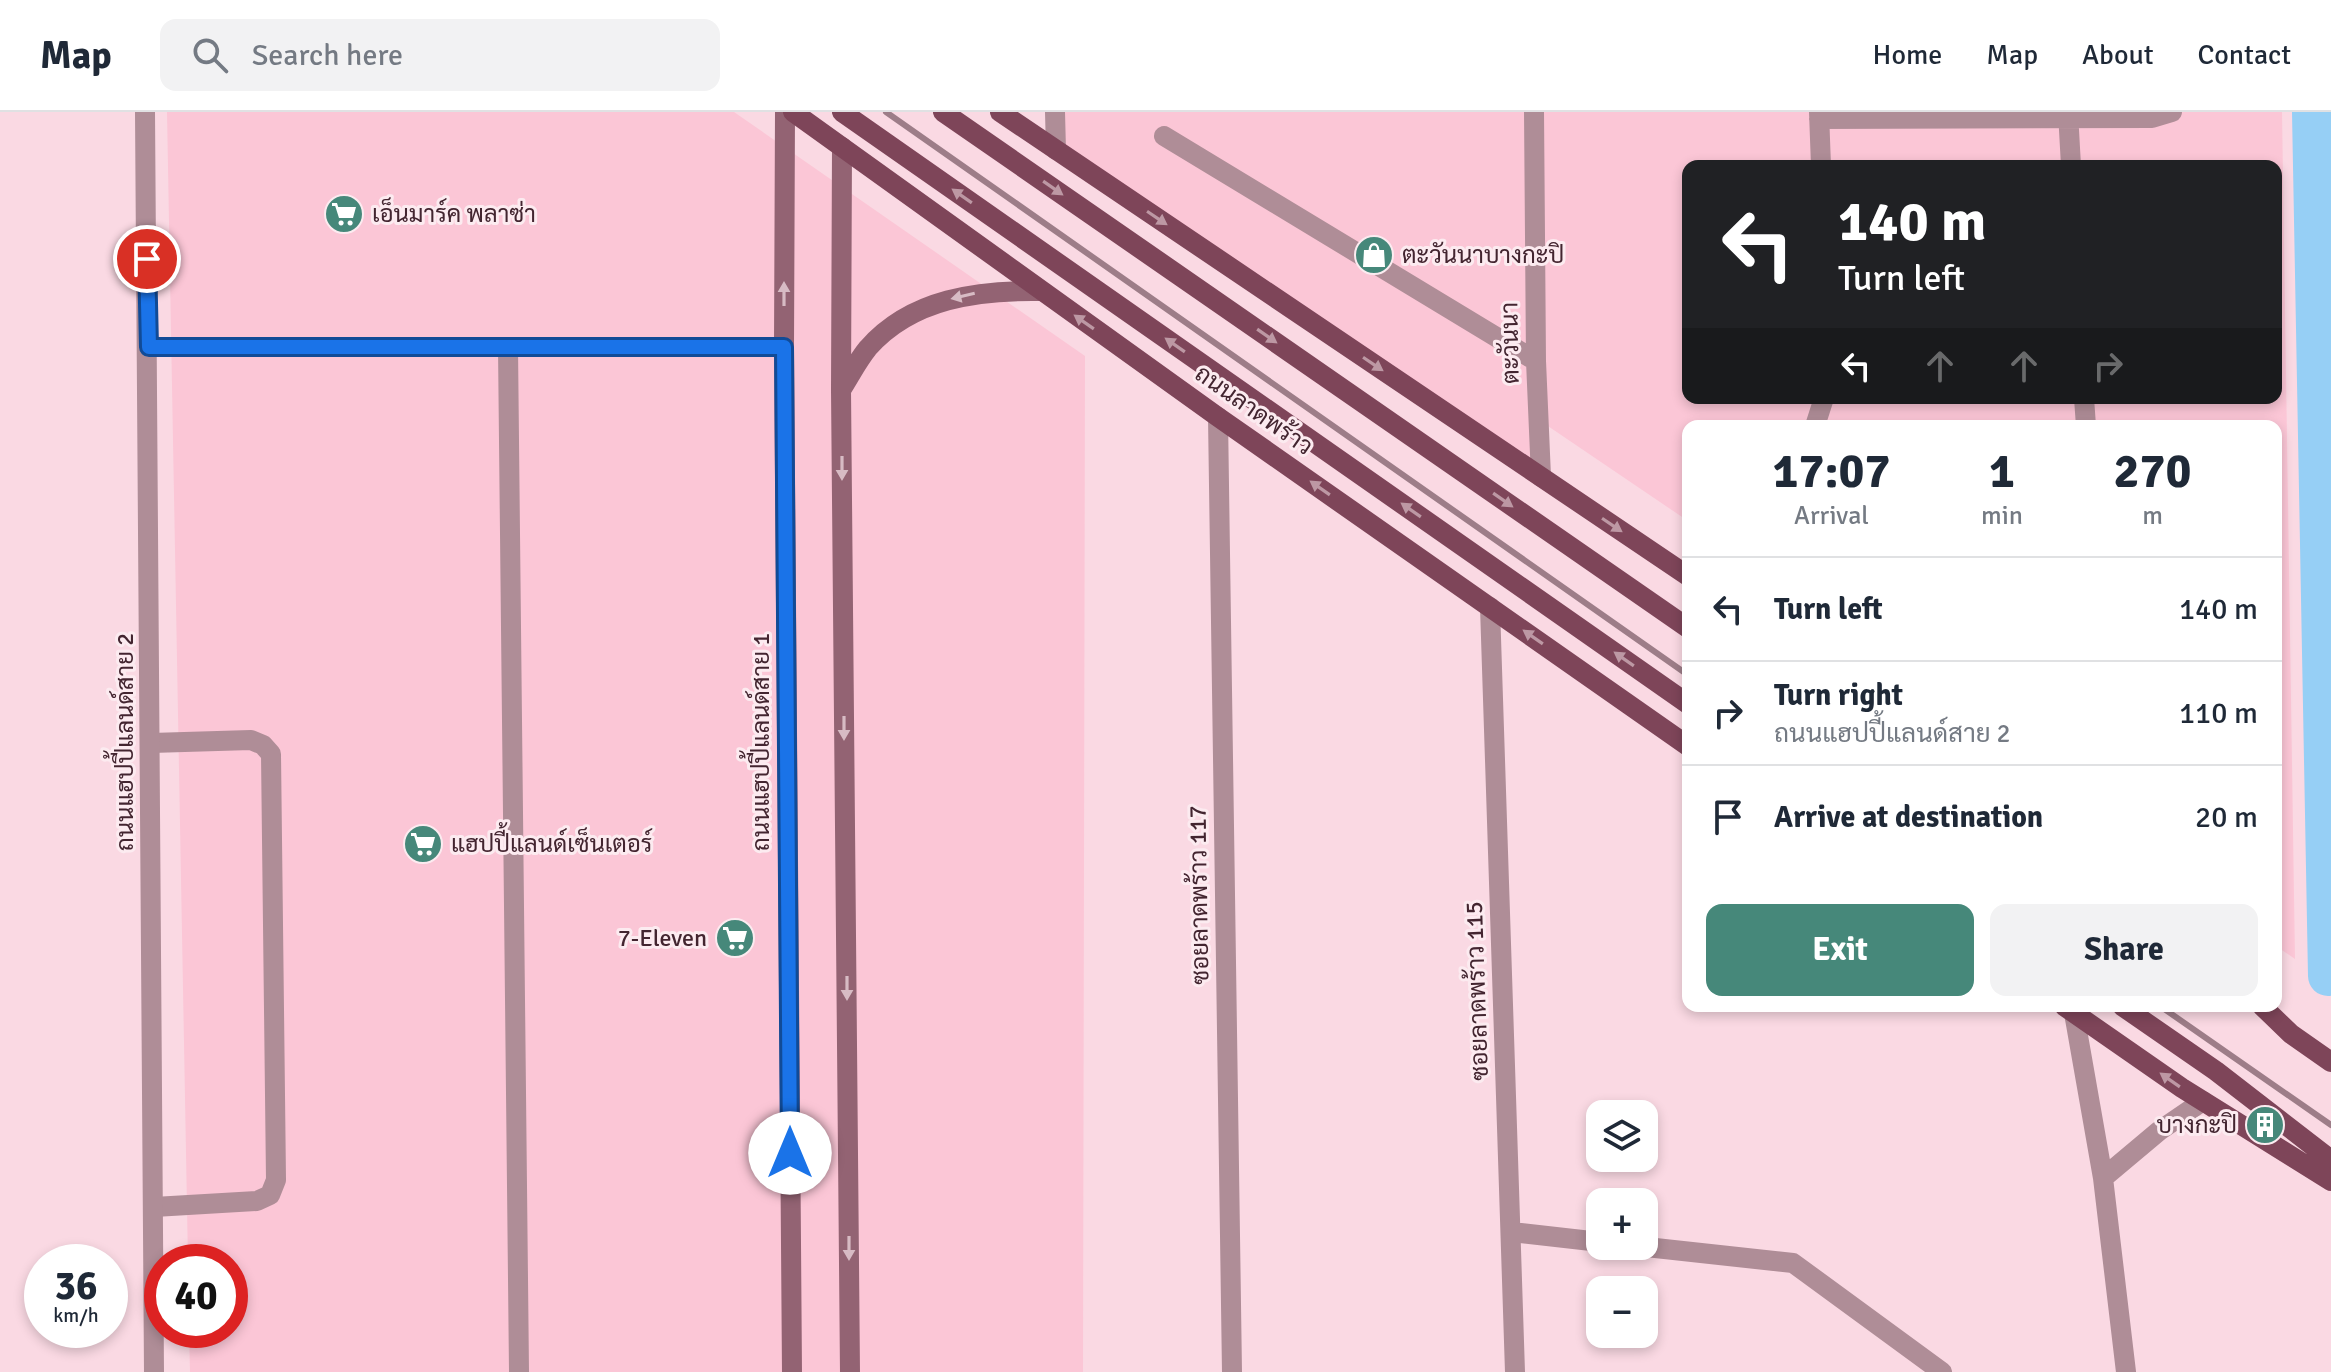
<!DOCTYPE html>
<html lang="en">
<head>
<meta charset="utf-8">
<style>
	:root { --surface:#fff; --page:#f2f2f3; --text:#1f2937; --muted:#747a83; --line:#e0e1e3; --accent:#46887a }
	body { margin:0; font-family:Signika,Sarabun,sans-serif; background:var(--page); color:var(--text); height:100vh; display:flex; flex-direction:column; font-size:30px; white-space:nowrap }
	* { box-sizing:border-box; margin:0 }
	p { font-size:26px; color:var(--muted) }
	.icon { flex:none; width:44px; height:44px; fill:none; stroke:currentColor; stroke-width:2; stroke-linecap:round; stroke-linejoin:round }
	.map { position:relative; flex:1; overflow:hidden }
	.side { position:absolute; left:1682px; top:308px; width:600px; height:592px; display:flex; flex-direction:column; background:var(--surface); border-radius:16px; box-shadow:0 4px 12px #0003 }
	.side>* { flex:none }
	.top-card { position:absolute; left:1682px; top:48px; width:600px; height:244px; border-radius:16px; box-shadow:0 4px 12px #0003; background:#202124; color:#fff; overflow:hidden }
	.fabs { position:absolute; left:1586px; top:988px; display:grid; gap:16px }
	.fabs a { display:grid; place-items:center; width:72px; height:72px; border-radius:16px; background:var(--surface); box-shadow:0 4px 12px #0003; font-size:40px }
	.speed { position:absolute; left:24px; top:1132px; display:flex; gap:16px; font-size:40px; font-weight:700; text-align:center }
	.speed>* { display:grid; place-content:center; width:104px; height:104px; border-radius:50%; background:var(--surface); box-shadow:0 4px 12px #0003; line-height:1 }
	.speed small { font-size:20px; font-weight:400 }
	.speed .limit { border:12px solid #d22; background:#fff; color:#111 }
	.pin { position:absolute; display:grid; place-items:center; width:68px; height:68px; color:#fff; margin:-34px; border:4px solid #fff; border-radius:50%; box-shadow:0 2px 8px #0007 }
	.me { position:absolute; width:88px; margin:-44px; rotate:0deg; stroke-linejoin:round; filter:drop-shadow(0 0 6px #0008) }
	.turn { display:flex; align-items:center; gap:28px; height:168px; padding:0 24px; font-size:36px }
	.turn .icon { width:104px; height:104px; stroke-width:2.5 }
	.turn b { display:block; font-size:56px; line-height:68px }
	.lanes { display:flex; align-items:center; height:76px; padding:0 24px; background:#0003; justify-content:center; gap:40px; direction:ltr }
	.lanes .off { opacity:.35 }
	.eta { display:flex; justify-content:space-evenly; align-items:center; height:136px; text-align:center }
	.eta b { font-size:48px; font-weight:800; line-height:56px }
	.action { display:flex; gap:16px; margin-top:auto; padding:16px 24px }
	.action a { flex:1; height:92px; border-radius:16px; background:var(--accent); color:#fff; font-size:32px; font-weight:800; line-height:92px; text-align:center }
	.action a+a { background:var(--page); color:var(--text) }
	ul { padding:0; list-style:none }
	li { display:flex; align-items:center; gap:24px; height:104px; padding:0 24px; border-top:2px solid var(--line) }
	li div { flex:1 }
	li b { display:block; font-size:30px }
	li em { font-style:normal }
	header { display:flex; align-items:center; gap:48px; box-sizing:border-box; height:112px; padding:0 40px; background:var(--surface); border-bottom:2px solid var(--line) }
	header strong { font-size:38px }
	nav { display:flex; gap:44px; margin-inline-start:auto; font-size:28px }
	.search { width:560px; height:72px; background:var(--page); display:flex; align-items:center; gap:20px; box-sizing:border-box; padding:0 28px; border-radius:16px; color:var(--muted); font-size:30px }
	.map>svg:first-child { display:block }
	.built { fill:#fbc6d6; fill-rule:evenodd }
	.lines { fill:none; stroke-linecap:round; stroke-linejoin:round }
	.canal { stroke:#96cff5; stroke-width:40 }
	.lane { stroke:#af8d97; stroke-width:20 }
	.street { stroke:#af8d97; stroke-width:20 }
	.secondary { stroke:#936373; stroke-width:20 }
	.primary { stroke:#7e4559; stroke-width:20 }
	.rail { stroke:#9d7d88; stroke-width:6 }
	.oneway { fill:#bd98a4 }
	.oneway2 { fill:#d7bbc4 }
	.route-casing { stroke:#114b97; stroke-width:20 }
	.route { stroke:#1a73e8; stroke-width:14 }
	.labels { text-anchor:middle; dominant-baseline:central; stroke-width:6; stroke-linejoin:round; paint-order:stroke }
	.poi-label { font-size:24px; fill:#432530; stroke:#fcebf0; text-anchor:start }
	.street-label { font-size:24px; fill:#432530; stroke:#fcebf0 }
</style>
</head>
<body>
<header>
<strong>Map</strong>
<div class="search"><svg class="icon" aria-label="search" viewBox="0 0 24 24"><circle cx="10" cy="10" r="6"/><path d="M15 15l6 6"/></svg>Search here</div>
<nav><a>Home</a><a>Map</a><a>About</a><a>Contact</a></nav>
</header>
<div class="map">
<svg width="2331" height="1260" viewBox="0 0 2331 1260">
	<rect width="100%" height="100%" fill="#fad9e3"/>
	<path class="built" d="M167 0H734L1085 244 1083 1260H190L189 1218H230V1150H188Z
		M1056 0H2282L2295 847 2276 834V314H1688V409L1539 308 1541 365 1056 38ZM1688 54H2276V286H1688Z"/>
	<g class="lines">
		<path class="canal" d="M2312 0 2328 864"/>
		<path class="lane" d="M1055 0 1056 38
			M1534 0 1536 249 1541 365
			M1164 24 1536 249
			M151 631 251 628 263 633 271 642 276 1068 270 1083 257 1089 154 1095"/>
		<path class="street" d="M145 0 154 1260
			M1819 0 1821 54
			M2068 0 2071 54
			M1819 7 2152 6 2172 0
			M149 235H784
			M508 235 519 1260
			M2084 286 2086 314
			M1218 305 1232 1260
			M1815 314 1824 286
			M1490 495 1515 1260
			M2074 901 2103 1066 2126 1260
			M2103 1066 2159 1019 2203 989
			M1512 1120 1600 1130
			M1637 1134 1793 1151 1942 1260"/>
		<path class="secondary" d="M785 0 784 235 792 1260
			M842 35 841 278 850 1260
			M841 278C850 264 858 248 868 236 912 186 979 178 1041 179"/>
		<path class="primary" d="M793 0 1218 305 1688 634
			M842 0 1688 592
			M943 0 1688 516
			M1000 0 1688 464
			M2064 894 2182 976 2331 1069
			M2122 894 2216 959 2331 1048
			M2262 894 2291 922 2331 950"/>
		<path class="rail" d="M886 0 1688 563
			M2160 894 2331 1013"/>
	</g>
	<defs><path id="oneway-solid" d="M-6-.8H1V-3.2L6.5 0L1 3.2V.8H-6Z" transform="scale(2)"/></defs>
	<g class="oneway">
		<use href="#oneway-solid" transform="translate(1053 76) rotate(35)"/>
		<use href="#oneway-solid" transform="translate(962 84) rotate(-145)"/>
		<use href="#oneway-solid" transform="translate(1157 106) rotate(34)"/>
		<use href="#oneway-solid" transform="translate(1084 210) rotate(-145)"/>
		<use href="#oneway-solid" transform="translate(1267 224) rotate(35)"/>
		<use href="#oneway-solid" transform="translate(1175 233) rotate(-145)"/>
		<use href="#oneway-solid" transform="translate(1373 252) rotate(34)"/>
		<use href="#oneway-solid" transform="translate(1320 376) rotate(-145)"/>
		<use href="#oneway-solid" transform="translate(1503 388) rotate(35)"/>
		<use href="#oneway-solid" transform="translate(1411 398) rotate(-145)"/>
		<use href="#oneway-solid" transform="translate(1612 413) rotate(34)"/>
		<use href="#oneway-solid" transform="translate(1533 525) rotate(-145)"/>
		<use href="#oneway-solid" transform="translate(1624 547) rotate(-145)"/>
		<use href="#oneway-solid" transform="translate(2170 968) rotate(-145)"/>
	</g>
	<g class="oneway2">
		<use href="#oneway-solid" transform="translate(784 182) rotate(-90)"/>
		<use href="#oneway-solid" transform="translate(963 184) rotate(167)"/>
		<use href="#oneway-solid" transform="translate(842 356) rotate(90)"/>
		<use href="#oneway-solid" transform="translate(844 616) rotate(90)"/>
		<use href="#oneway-solid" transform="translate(847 876) rotate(90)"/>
		<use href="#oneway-solid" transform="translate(849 1136) rotate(90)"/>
	</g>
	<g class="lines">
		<g class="route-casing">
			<path id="route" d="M147 147 149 235H784L790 1041"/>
		</g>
		<use href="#route" class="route"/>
	</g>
	<defs>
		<g id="supermarket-disc" transform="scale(2)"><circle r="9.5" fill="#46887a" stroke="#fcebf0"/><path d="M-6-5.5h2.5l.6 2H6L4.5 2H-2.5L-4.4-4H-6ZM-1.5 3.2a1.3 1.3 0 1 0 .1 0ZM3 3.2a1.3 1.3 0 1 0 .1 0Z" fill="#fff"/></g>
		<g id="shop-disc" transform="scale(2)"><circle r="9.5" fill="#46887a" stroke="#fcebf0"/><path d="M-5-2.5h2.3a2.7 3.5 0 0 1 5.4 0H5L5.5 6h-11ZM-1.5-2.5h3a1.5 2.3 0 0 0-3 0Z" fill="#fff"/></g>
		<g id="building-disc" transform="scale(2)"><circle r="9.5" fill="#46887a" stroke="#fcebf0"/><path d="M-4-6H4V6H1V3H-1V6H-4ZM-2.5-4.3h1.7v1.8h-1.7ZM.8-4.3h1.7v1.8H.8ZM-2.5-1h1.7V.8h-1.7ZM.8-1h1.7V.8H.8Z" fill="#fff"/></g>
	</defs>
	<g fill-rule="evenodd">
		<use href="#supermarket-disc" x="344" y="102"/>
		<use href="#shop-disc" x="1374" y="143"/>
		<use href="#supermarket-disc" x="423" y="732"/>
		<use href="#supermarket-disc" x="735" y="826"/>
		<use href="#building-disc" x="2265" y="1013"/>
	</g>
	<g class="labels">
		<g class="poi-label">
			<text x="372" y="102">เอ็นมาร์ค พลาซ่า</text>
			<text x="1402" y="143">ตะวันนาบางกะปิ</text>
			<text x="451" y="732">แฮปปี้แลนด์เซ็นเตอร์</text>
			<text x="707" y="826" text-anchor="end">7-Eleven</text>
			<text x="2237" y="1013" text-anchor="end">บางกะปิ</text>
		</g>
		<g class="street-label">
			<text transform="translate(1510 231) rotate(-91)">ตะวันนา</text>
			<text transform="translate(1254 298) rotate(35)">ถนนลาดพร้าว</text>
			<text transform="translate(125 630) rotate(-90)">ถนนแฮปปี้แลนด์สาย 2</text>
			<text transform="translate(761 630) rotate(-90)">ถนนแฮปปี้แลนด์สาย 1</text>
			<text transform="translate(1199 783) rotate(-91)">ซอยลาดพร้าว 117</text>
			<text transform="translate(1477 879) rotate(-92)">ซอยลาดพร้าว 115</text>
		</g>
	</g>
</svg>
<div class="fabs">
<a><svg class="icon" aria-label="layers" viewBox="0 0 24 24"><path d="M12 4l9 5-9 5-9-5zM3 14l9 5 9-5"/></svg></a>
<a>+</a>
<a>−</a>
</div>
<div class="speed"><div>36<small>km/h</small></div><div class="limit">40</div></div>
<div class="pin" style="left:147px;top:147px;background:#d93025"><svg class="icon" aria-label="arrive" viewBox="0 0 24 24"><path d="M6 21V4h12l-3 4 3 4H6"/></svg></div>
<svg class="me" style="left:790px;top:1041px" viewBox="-20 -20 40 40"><circle r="19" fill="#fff"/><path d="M0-13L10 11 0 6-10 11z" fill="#1a73e8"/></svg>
<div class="top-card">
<div class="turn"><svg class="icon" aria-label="left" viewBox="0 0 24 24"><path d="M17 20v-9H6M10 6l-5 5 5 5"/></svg><div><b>140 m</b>Turn left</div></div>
<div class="lanes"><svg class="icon" aria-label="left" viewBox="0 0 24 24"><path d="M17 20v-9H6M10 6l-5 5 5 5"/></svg><svg class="icon off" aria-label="ahead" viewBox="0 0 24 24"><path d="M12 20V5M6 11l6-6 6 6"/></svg><svg class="icon off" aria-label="ahead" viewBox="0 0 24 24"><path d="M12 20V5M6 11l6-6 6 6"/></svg><svg class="icon off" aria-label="right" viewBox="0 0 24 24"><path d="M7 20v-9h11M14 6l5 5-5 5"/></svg></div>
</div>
<section class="side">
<div class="eta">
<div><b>17:07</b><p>Arrival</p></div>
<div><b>1</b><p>min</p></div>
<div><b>270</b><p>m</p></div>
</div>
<ul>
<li><svg class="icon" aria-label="left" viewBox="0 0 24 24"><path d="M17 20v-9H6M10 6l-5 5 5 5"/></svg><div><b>Turn left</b></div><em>140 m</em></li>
<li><svg class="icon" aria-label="right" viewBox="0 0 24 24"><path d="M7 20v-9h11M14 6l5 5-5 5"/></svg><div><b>Turn right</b><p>ถนนแฮปปี้แลนด์สาย 2</p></div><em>110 m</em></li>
<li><svg class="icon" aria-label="arrive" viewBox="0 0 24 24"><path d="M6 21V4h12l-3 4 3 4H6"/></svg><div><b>Arrive at destination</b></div><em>20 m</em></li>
</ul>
<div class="action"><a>Exit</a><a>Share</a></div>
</section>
</div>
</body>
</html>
